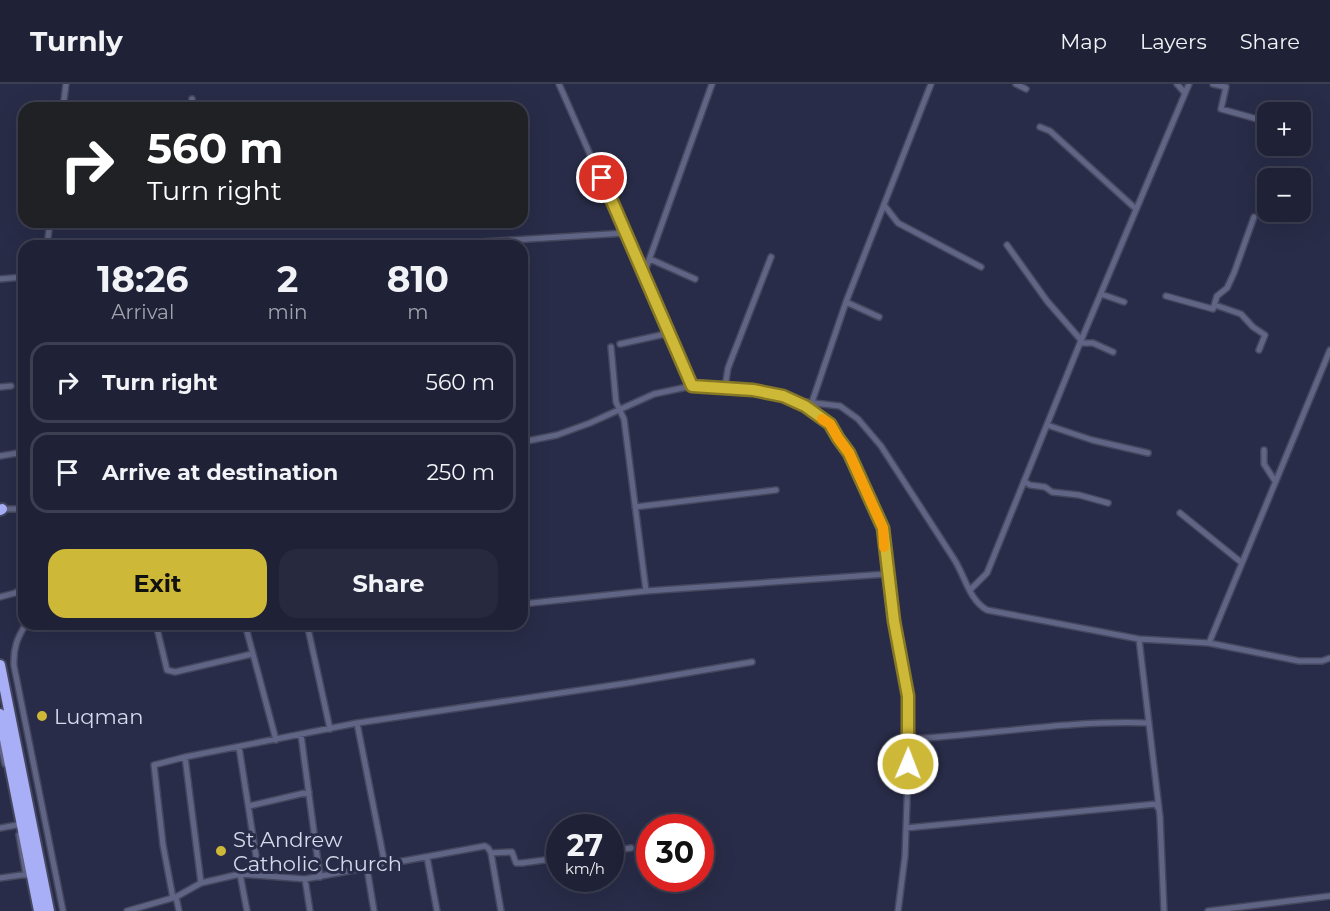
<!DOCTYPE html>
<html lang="en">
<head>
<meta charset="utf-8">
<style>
	:root { --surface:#1f2136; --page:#27293e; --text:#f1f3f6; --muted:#a1a3ad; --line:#3c3e51; --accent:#ceb837 }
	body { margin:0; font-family:Montserrat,sans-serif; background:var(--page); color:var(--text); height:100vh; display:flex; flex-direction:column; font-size:22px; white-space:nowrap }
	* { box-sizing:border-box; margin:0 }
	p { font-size:20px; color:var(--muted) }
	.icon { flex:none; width:33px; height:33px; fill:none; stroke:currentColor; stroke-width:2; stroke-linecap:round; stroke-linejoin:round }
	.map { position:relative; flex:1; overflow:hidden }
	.panel { position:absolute; left:18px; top:156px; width:510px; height:390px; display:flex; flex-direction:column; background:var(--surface); border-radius:18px; box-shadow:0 6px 24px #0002,0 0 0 2px var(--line) }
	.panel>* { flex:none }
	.banner { position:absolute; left:18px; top:18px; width:510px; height:126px; border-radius:18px; box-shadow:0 6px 24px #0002,0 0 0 2px var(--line); background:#202124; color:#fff; overflow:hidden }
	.buttons { position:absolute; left:1257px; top:18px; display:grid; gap:12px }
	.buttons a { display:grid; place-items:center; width:54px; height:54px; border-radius:12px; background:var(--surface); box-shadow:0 6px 24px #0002,0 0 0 2px var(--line); font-size:30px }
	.speed { position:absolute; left:546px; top:730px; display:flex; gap:12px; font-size:30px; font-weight:700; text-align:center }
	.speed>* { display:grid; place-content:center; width:78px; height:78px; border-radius:50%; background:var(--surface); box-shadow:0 6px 24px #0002,0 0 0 2px var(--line); line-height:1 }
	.speed small { font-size:15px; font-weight:400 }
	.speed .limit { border:9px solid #d22; background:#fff; color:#111 }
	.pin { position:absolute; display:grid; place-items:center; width:51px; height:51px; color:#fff; margin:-26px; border:3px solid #fff; border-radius:50%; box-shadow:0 2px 6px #0007 }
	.me { position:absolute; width:66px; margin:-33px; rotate:1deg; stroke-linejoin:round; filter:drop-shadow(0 0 4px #0008) }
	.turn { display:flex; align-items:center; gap:21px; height:126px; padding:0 30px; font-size:27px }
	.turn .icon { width:78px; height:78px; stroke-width:2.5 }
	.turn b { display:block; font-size:42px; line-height:51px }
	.eta { display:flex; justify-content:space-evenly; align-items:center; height:102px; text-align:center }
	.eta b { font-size:36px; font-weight:700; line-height:42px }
	.cta { display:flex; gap:12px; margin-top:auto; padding:12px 30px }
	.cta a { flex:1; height:69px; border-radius:18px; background:var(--accent); color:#111; font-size:24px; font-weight:700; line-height:69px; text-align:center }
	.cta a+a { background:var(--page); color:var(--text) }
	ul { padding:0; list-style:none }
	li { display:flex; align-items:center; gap:18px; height:81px; margin:0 12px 9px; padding:0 18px; border:3px solid var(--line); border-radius:18px }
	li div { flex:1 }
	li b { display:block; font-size:22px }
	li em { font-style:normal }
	header { display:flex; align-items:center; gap:36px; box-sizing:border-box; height:84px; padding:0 30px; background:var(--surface); border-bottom:2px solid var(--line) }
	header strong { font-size:28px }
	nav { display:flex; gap:33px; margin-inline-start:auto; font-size:21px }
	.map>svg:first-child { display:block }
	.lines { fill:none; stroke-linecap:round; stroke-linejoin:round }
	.street-casing { stroke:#45475e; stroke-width:8 }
	.highway-casing { stroke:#45475e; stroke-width:14 }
	.street { stroke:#616585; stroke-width:5 }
	.highway { stroke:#a8aff7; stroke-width:10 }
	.route-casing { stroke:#867824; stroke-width:15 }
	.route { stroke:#ceb837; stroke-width:10 }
	.slow { stroke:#f59e0b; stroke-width:10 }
	.poi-dot { fill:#ceb837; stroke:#292c48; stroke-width:2 }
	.labels { text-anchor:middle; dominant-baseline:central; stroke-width:6; stroke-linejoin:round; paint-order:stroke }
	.poi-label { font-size:21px; fill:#d7d9eb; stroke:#292c48; text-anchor:start }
</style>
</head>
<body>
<header>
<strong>Turnly</strong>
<nav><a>Map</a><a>Layers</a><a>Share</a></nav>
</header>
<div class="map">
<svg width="1330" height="827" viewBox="0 0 1330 827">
	<rect width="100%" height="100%" fill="#292c48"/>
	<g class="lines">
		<g class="street-casing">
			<path id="street" d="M559 0 692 302
				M1016 0 1026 5
				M1177 0 1185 9
				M1213 0 1226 3 1221 25 1268 38
				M192 15 193 24
				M63 24 66 0
				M1040 43 1050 47 1136 125
				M884 121 898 139 981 183
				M1007 161 1047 217 1081 256
				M47 162 50 138
				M415 162 626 149
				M650 175 695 195
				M644 190 712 0
				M0 195 24 193
				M1101 210 1124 218
				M1166 212 1213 225 1217 212 1227 204 1234 189 1254 133
				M846 218 879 233
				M1215 221 1241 230 1253 243 1265 251 1259 266
				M1080 259H1093L1113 268
				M620 260 670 249
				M611 263 616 318 624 335 646 507
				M0 303 11 302
				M725 303 728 284 771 173
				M797 317 840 322 858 335 881 362 954 475C965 492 969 516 987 526L1139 555 1209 559 1299 577H1322L1330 574
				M812 318 846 218 931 0
				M1047 341 1092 356 1148 369
				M522 358 557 351 590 339 654 310 692 302 753 306 783 312 805 323 830 340 838 354 849 369 883 444 894 537 908 612 909 663 905 772 898 827
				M1264 366V380L1275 397
				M0 372 24 368
				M1024 397 1030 401 1045 403 1052 408 1079 411 1108 419
				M635 423 776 406
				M2 425H24
				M1180 429 1242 479
				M970 506 987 489 1080 259 1189 0
				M0 513 15 509 24 503
				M522 520 646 507 887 490
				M26 540C17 554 13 565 14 582L63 827
				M156 540 167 586 175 588 252 570
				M245 540 276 656
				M307 540 330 645
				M308 543 340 540
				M1139 555 1160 733 1164 827
				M1209 559 1330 266
				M357 639 628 599 752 578
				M301 651 320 793
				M909 655C989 651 1068 636 1149 639
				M0 659 5 680
				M239 663 259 791
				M249 722 309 708
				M0 744 17 741
				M906 744 1156 720 1158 724
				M19 751 26 791
				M610 767 631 764
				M491 769 512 768 516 779H522L560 774
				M427 773 437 827
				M367 784 374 827
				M240 790 247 827
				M0 794 29 790
				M305 795 310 827
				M201 799 185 673 357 639 385 781
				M176 813 179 827
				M173 814 163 761 154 681 185 673
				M127 827 176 813 201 799 240 790 305 795 485 762 488 764 491 769 501 827
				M1208 827 1330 812"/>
		</g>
		<g class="highway-casing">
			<path id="highway" d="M0 426 2 425
				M0 581 49 827
				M0 630 39 827"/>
		</g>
		<use href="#street" class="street"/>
		<use href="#highway" class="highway"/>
	</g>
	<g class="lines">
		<g class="route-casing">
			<path id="route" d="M602 94 692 302 753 306 783 312 805 322 830 340 838 354 849 369 883 444 894 537 908 612V680"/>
		</g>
		<use href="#route" class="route"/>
		<path class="slow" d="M822 335 830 340 838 354 849 369 883 444 884 463"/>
	</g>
	<g class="poi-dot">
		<circle cx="42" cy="632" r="6"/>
		<circle cx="221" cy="767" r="6"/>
	</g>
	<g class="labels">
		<g class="poi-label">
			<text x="54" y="632">Luqman</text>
			<text x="233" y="755">St Andrew<tspan x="233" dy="24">Catholic Church</tspan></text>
		</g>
	</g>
</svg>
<div class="buttons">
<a>+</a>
<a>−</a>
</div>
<div class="speed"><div>27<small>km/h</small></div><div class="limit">30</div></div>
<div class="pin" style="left:602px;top:94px;background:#d93025"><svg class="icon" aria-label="arrive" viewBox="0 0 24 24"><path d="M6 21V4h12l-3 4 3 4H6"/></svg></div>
<svg class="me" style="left:908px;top:680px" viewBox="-20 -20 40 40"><circle r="17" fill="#ceb837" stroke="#fff" stroke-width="3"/><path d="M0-11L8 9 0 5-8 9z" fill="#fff"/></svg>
<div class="banner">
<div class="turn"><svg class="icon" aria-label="right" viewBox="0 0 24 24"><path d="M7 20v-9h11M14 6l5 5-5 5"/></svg><div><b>560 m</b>Turn right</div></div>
</div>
<section class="panel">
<div class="eta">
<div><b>18:26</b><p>Arrival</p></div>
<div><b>2</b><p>min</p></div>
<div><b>810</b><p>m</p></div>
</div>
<ul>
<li><svg class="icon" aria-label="right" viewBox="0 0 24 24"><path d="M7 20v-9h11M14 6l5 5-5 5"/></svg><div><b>Turn right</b></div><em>560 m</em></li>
<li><svg class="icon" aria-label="arrive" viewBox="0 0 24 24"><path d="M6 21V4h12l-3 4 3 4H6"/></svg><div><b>Arrive at destination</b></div><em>250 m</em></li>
</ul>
<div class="cta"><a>Exit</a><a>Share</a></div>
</section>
</div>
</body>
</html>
